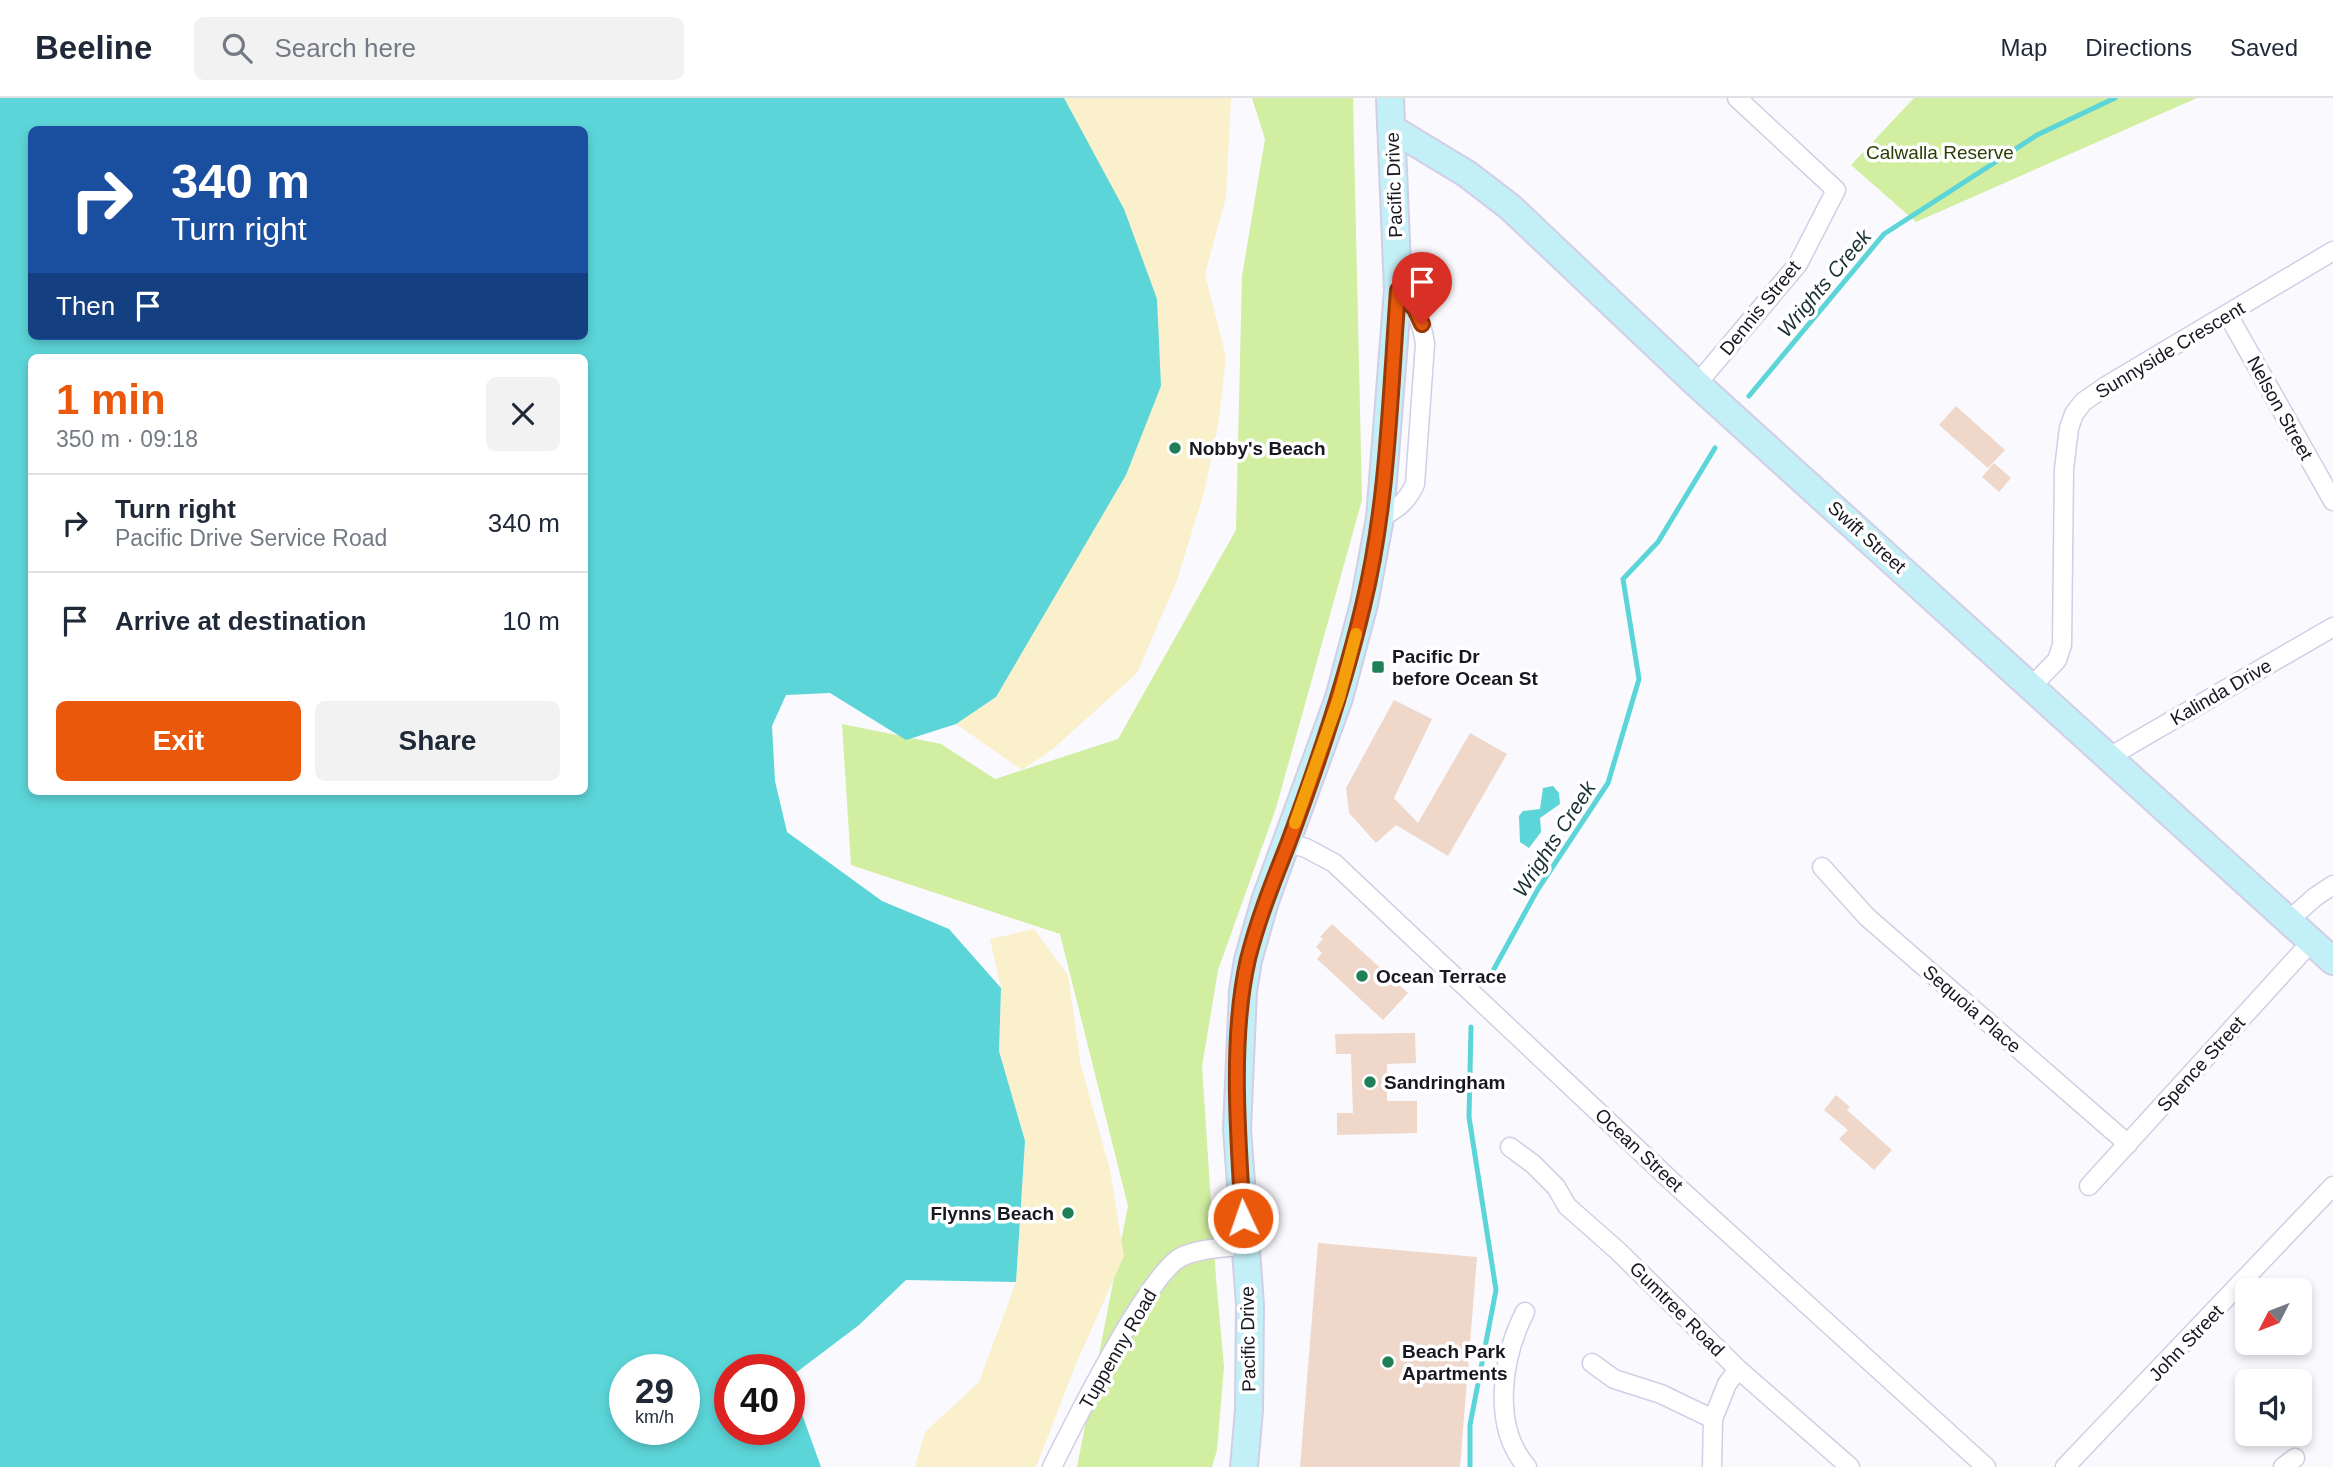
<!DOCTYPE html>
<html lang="en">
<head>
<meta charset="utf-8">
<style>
	:root { --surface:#fff; --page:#f2f2f3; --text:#1f2937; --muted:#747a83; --line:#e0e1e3; --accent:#ea580c }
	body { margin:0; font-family:Helvetica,sans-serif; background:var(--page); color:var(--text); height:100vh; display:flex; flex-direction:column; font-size:26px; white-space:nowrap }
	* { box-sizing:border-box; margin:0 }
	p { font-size:23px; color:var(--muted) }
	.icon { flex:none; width:38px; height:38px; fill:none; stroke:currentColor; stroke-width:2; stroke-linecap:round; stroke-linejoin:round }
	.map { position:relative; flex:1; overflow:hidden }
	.panel { position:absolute; left:28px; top:256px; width:560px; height:441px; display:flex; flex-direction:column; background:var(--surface); border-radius:10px; box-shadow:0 4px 10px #0003 }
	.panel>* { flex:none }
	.top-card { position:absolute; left:28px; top:28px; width:560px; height:214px; border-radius:10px; box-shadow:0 4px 10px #0003; background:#1a4fa0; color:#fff; overflow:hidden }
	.needle { width:46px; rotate:228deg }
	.controls { position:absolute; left:2235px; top:1180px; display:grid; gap:14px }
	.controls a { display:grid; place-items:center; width:77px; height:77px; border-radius:10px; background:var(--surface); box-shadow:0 4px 10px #0003; font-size:35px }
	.speed { position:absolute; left:609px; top:1256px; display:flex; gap:14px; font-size:35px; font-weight:700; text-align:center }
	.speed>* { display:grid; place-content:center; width:91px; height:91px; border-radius:50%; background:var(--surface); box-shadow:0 4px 10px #0003; line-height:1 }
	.speed small { font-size:18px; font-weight:400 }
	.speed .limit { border:10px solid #d22; background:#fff; color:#111 }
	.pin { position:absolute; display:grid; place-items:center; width:60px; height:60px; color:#fff; margin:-72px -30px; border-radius:50% 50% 50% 0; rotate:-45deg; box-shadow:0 0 7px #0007 }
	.pin .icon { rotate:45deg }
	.me { position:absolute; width:77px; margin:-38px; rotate:357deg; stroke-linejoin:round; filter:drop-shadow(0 0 5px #0008) }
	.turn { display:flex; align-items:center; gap:24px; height:147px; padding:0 28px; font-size:32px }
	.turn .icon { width:91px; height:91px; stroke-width:2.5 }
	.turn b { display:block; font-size:49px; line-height:60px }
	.then { display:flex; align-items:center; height:66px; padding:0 28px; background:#0003; gap:14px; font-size:26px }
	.round { display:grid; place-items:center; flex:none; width:74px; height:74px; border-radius:10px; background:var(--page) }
	.summary { display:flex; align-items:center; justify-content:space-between; height:119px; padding:0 28px }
	h1 { font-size:42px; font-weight:800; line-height:52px; color:var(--accent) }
	.button { display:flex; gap:14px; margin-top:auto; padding:14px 28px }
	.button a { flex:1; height:80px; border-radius:10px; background:var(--accent); color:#fff; font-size:28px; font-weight:800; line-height:80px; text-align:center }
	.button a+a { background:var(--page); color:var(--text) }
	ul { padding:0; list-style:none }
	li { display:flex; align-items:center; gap:21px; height:98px; padding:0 28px; border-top:2px solid var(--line) }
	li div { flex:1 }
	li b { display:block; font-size:26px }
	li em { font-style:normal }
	header { display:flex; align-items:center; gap:42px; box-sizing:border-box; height:98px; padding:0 35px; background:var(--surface); border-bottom:2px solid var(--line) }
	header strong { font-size:33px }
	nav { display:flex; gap:38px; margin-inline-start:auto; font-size:24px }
	.search { width:490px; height:63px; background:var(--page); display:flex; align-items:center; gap:18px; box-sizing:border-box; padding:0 24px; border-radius:10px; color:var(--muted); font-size:26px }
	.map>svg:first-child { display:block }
	.green { fill:#d1eea1 }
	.sand { fill:#faf0cb }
	.water { fill:#5cd5d8; fill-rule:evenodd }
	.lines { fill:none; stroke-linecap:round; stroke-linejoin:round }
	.stream { stroke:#5cd5d8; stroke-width:5 }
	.building { fill:#efd7ca }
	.street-casing { stroke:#d1cee6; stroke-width:21 }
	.secondary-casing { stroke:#d1cee6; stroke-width:30 }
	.street { stroke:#fff; stroke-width:18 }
	.secondary { stroke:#c3f0f7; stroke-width:26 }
	.route-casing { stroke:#983908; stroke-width:18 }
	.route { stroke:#ea580c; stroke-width:12 }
	.slow { stroke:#f59e0b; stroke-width:12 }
	.poi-dot { fill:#1f8058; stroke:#fff; stroke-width:2.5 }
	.labels { text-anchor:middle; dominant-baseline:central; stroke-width:7; stroke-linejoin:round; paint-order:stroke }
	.park-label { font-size:19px; fill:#2d3e02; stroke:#fff }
	.street-label { font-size:19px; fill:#191720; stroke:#fff }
	.poi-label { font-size:19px; font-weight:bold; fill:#191720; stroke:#fff; text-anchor:start }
	.water-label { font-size:21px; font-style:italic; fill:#1c3232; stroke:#fff }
</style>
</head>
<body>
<header>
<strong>Beeline</strong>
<div class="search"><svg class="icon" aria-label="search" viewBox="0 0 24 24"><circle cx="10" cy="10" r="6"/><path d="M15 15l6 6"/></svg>Search here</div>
<nav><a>Map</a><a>Directions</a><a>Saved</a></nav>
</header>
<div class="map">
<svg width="2333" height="1369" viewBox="0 0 2333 1369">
	<rect width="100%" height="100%" fill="#faf9fe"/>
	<path class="green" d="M1252 0H1353L1362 402 1276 710 1218 872 1202 968 1216 1180 1224 1269 1217 1352 1212 1369H1077L1128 1108 1060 836 851 767 842 626 941 646 995 681 1118 641 1236 432 1242 178 1265 41Z
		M1914 0H2197L1916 124 1851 67Z"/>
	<path class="sand" d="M1064 0H1231L1226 99 1205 176 1226 259 1219 322 1204 395 1177 482 1137 575 1053 651 1022 672 956 626 996 599Z
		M1034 831 1068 877 1081 968 1110 1072 1124 1158 1076 1266 1036 1369H915L925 1334 979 1284 1016 1184 1025 1044 999 953 1001 890 990 841Z"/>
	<path class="water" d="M0 0H1064L1124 111 1157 201 1161 288 1126 377 996 599 956 626 906 642 830 595 786 597 772 628 775 683 787 734 882 803 949 831 1001 890 999 953 1025 1043 1016 1184 906 1182 859 1227 789 1280 821 1369H0ZM32 32H584V238H32ZM32 259H584V693H32ZM625 1272H684V1332H625ZM730 1272H789V1332H730Z
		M1553 688 1559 695 1560 706 1540 720 1541 734 1529 750 1520 744 1519 718 1523 713 1540 711 1543 690Z"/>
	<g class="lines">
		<path class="stream" d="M1749 298 1884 136 2037 37 2115 0
			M1489 880 1538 791 1608 685 1639 581 1623 481 1658 444 1715 350
			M1470 1369V1327L1496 1192 1469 1019 1471 929"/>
	</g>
	<path class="building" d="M1956 308 2005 352 1988 370 1939 327Z
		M1994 365 2011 380 1999 394 1982 379Z
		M1394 602 1432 621 1394 700 1418 725 1470 635 1507 656 1448 758 1396 727 1376 745 1349 715 1346 690Z
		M1332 826 1408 895 1383 922 1317 861 1322 855 1316 849 1323 841 1320 839Z
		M1415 935 1416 965 1387 966V1003H1417V1035L1337 1037V1015H1353L1351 956H1336L1335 936Z
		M1836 997 1850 1009 1847 1012 1892 1052 1874 1072 1839 1041 1848 1032 1824 1012Z
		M1318 1145 1477 1159 1460 1369H1300Z"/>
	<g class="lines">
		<g class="street-casing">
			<path id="street" d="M2228 217 2333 403
				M1697 286 1798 166 1836 92 1737 0
				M1380 420C1397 411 1407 404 1415 386L1425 246C1422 222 1415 210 1398 192
				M2032 588 2057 562 2062 547 2064 371 2069 330 2074 316 2083 304 2106 288 2333 153
				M2109 659 2333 529
				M1288 745 1306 750 1334 765 1681 1092 1986 1369
				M1822 769 1867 819 2128 1046
				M2289 822 2315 799 2333 787
				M1510 1049 1533 1066 1556 1089 1567 1108 1618 1153 1738 1271 1850 1369
				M2089 1088 2312 843
				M1525 1214C1502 1259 1491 1328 1527 1369
				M1592 1265 1614 1281 1661 1296 1713 1321
				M1052 1369C1072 1329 1148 1176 1181 1159 1200 1150 1225 1150 1245 1147
				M1712 1369 1713 1321 1727 1286 1738 1271
				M2065 1369 2333 1088
				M2283 1369 2295 1360"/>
		</g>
		<g class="secondary-casing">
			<path id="secondary" d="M1391 30 1467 76 1510 109 1697 286 2333 863
				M1244 1369 1249 1312 1250 1207 1237 1031 1243 893 1248 862 1265 803 1339 600 1364 506 1380 420 1398 192 1390 0"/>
		</g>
		<use href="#street" class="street"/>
		<use href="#secondary" class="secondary"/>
	</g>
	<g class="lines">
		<g class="route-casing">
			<path id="route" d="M1243 1120C1238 1040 1230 939 1248 861 1258 821 1273 784 1288 746 1317 668 1344 589 1363 508 1388 406 1390 297 1398 192L1415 211 1422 226"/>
		</g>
		<use href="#route" class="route"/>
		<path class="slow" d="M1295 725 1339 600 1356 536"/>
	</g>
	<g class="poi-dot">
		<circle cx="1175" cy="350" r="7"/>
		<rect x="1371" y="562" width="14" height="14" rx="3.5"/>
		<circle cx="1362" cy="878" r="7"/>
		<circle cx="1370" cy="984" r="7"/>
		<circle cx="1068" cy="1115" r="7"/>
		<circle cx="1388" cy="1264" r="7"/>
	</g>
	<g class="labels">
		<g class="park-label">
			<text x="1940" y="54">Calwalla Reserve</text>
		</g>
		<g class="street-label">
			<text transform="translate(1394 87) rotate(-92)">Pacific Drive</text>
			<text transform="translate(1760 210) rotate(-51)">Dennis Street</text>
			<text transform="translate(2170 252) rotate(-31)">Sunnyside Crescent</text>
			<text transform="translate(2280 310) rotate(61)">Nelson Street</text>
			<text transform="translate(1867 439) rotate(42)">Swift Street</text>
			<text transform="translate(2221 594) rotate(-30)">Kalinda Drive</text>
			<text transform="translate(1972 911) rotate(41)">Sequoia Place</text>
			<text transform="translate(2201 966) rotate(-48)">Spence Street</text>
			<text transform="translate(1639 1052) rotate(43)">Ocean Street</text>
			<text transform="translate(1677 1211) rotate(45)">Gumtree Road</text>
			<text transform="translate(1248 1241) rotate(-91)">Pacific Drive</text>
			<text transform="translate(2186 1245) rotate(-46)">John Street</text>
			<text transform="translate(1118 1251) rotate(-60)">Tuppenny Road</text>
		</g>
		<g class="poi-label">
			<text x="1189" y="350">Nobby's Beach</text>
			<text x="1392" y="558">Pacific Dr<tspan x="1392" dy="22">before Ocean St</tspan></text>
			<text x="1376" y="878">Ocean Terrace</text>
			<text x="1384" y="984">Sandringham</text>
			<text x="1054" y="1115" text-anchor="end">Flynns Beach</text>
			<text x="1402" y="1253">Beach Park<tspan x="1402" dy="22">Apartments</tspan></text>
		</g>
		<g class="water-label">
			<text transform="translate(1824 185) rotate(-50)">Wrights Creek</text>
			<text transform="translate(1554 741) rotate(-57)">Wrights Creek</text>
		</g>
	</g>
</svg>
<div class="controls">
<a><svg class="needle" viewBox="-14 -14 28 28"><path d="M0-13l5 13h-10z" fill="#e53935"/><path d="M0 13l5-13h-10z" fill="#747a83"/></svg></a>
<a><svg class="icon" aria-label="sound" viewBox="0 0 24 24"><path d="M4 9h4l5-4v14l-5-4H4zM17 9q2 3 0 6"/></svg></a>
</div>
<div class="speed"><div>29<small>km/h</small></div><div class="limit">40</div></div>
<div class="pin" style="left:1422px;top:226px;background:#d93025"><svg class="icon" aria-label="arrive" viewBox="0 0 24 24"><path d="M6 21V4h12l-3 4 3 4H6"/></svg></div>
<svg class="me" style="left:1243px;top:1120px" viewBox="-20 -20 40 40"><circle r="17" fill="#ea580c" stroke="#fff" stroke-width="3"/><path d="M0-11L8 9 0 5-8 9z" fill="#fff"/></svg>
<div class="top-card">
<div class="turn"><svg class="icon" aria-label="right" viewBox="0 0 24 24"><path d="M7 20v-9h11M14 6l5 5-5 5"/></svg><div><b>340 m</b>Turn right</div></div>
<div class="then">Then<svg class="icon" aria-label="arrive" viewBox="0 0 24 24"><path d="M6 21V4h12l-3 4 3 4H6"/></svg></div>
</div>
<section class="panel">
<div class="summary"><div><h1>1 min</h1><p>350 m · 09:18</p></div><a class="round"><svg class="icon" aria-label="close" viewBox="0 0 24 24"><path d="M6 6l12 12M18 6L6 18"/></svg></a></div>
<ul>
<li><svg class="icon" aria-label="right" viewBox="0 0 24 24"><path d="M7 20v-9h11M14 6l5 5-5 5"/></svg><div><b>Turn right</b><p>Pacific Drive Service Road</p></div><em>340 m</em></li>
<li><svg class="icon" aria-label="arrive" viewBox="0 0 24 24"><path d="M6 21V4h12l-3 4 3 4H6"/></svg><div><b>Arrive at destination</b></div><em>10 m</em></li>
</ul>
<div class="button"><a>Exit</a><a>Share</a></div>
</section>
</div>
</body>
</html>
